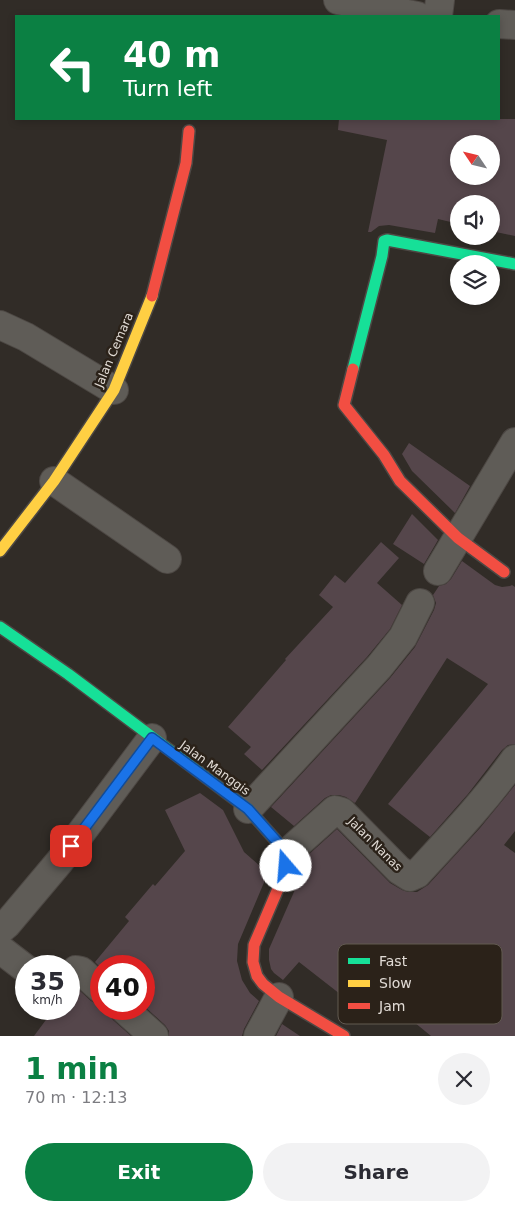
<!DOCTYPE html>
<html lang="en">
<head>
<meta charset="utf-8">
<style>
	:root { --surface:#fff; --page:#f2f2f3; --text:#2b2b33; --muted:#7c7c81; --accent:#0b8043 }
	body { margin:0; font-family:"DejaVu Sans",sans-serif; background:var(--page); color:var(--text); height:100vh; display:flex; flex-direction:column; font-size:19px; white-space:nowrap }
	* { box-sizing:border-box; margin:0 }
	p { font-size:16px; color:var(--muted) }
	.icon { flex:none; width:28px; height:28px; fill:none; stroke:currentColor; stroke-width:2; stroke-linecap:round; stroke-linejoin:round }
	.map { position:relative; height:1036px; overflow:hidden }
	.side { display:flex; flex-direction:column; background:var(--surface); flex:1 }
	.side>* { flex:none }
	.hud { position:absolute; left:15px; top:15px; width:485px; height:105px; border-radius:0px; box-shadow:0 2px 8px #0003; background:#0b8043; color:#fff; overflow:hidden }
	.needle { width:32px; rotate:305deg }
	.controls { position:absolute; left:450px; top:135px; display:grid; gap:10px }
	.controls a { display:grid; place-items:center; width:50px; height:50px; border-radius:50%; background:var(--surface); box-shadow:0 2px 8px #0003; font-size:25px }
	.speed { position:absolute; left:15px; top:955px; display:flex; gap:10px; font-size:25px; font-weight:700; text-align:center }
	.speed>* { display:grid; place-content:center; width:65px; height:65px; border-radius:50%; background:var(--surface); box-shadow:0 2px 8px #0003; line-height:1 }
	.speed small { font-size:12px; font-weight:400 }
	.speed .limit { border:8px solid #d22; background:#fff; color:#111 }
	.pin { position:absolute; display:grid; place-items:center; width:42px; height:42px; color:#fff; margin:-21px; border-radius:10px; box-shadow:0 2px 8px #0006 }
	.me { position:absolute; width:55px; margin:-28px; rotate:342deg; stroke-linejoin:round; filter:drop-shadow(0 0 4px #0008) }
	.turn { display:flex; align-items:center; gap:18px; height:105px; padding:0 25px; font-size:22px }
	.turn .icon { width:65px; height:65px; stroke-width:2.5 }
	.turn b { display:block; font-size:35px; line-height:42px }
	.round { display:grid; place-items:center; flex:none; width:52px; height:52px; border-radius:26px; background:var(--page) }
	.headline { display:flex; align-items:center; justify-content:space-between; height:85px; padding:0 25px }
	h1 { font-size:30px; font-weight:700; line-height:38px; color:var(--accent) }
	.cta { display:flex; gap:10px; margin-top:auto; padding:10px 25px }
	.cta a { flex:1; height:58px; border-radius:30px; background:var(--accent); color:#fff; font-size:20px; font-weight:700; line-height:58px; text-align:center }
	.cta a+a { background:var(--page); color:var(--text) }
	.map>svg:first-child { display:block }
	.building { fill:#55464b; fill-rule:evenodd }
	.lines { fill:none; stroke-linecap:round; stroke-linejoin:round }
	.street-casing { stroke:#4d4844; stroke-width:30 }
	.fast-casing { stroke:#4d4844; stroke-width:14 }
	.slow-casing { stroke:#4d4844; stroke-width:14 }
	.jam-casing { stroke:#4d4844; stroke-width:14 }
	.street { stroke:#5f5c57; stroke-width:28 }
	.fast { stroke:#16e098; stroke-width:11 }
	.slow { stroke:#ffcf43; stroke-width:11 }
	.jam { stroke:#f24e42; stroke-width:11 }
	.route-casing { stroke:#114b97; stroke-width:12 }
	.route { stroke:#1a73e8; stroke-width:9 }
	.labels { text-anchor:middle; dominant-baseline:central; stroke-width:5; stroke-linejoin:round; paint-order:stroke }
	.street-label { font-size:12px; fill:#e1dbd5; stroke:#2b2219 }
	.key { fill:#2b2219; stroke:#625a51; stroke-width:1 }
	.key-label { font-size:14px; fill:#e1dbd5 }
</style>
</head>
<body>
<div class="map">
<svg width="515" height="1036" viewBox="0 0 515 1036">
	<rect width="100%" height="100%" fill="#312c27"/>
	<path class="building" d="M339 119H515V236L491 231V204H459V224L438 219 435 233 389 225 379 226 371 232H368L387 140 338 130ZM459 144H491V176H459Z
		M409 443 470 486 455 513 412 471 402 454Z
		M412 514 438 540 424 564 393 544Z
		M381 542 399 558 377 583 402 605 390 629 367 657 262 770 244 754 251 747 228 727 286 660 285 659 333 607 319 595 335 575 345 583Z
		M462 561 495 585 502 587 510 586 512 585 515 587V744L508 745 502 750 468 794 430 837 388 804 488 684 447 658 355 803 346 797 339 795H331L325 798 294 826 271 807 390 678 415 647 434 610 436 603 433 595 439 586 446 584 451 579Z
		M515 785V831L504 845 515 853V1036H431L403 1013 399 1017 370 993 358 1008 299 962 283 980 274 973 271 969 269 960V949L297 885 302 862 307 856 337 829 390 883 402 890 408 892H417L428 885 480 828Z
		M200 793 223 810 244 852 268 873 238 944 237 961 242 980 250 993 259 1001 244 1029 242 1036H169V1031L165 1025 144 1006V966H101V968L95 962 129 921 125 917 153 884 155 886 185 851 165 810Z
		M79 990 91 1001 97 1004H101V1009H109V1014L113 1020 131 1036H34L54 1009H69V994H74Z
		M282 1024 300 1036H276Z"/>
	<g class="lines">
		<g class="street-casing">
			<path id="street" d="M338 0 417 16
				M438 16 440 0
				M499 24 515 25
				M0 325 26 337 114 390
				M54 481 167 559
				M438 571 515 442
				M248 809 379 667 403 637 420 603
				M287 853 335 810 342 812 399 870 410 877 417 874C451 837 486 800 515 759
				M0 930 7 924 60 861 152 738
				M0 949 26 969
				M69 979 76 970 81 971 101 989
				M124 1009 154 1036
				M258 1036 279 997"/>
		</g>
		<g class="fast-casing">
			<path id="fast" d="M353 369 382 256 384 241 387 240 515 264
				M0 627 68 674 248 809 287 853 286 866 283 877"/>
		</g>
		<g class="slow-casing">
			<path id="slow" d="M0 551 54 481 114 390 152 296"/>
		</g>
		<g class="jam-casing">
			<path id="jam" d="M152 296 186 163 189 131
				M353 369 344 405 384 455 400 481 458 538 504 572
				M283 877 254 945 253 962 257 976 263 984 279 997 344 1036"/>
		</g>
		<use href="#street" class="street"/>
		<use href="#fast" class="fast"/>
		<use href="#slow" class="slow"/>
		<use href="#jam" class="jam"/>
	</g>
	<g class="lines">
		<g class="route-casing">
			<path id="route" d="M71 846 152 738 248 809 287 853 286 866"/>
		</g>
		<use href="#route" class="route"/>
	</g>
	<g class="labels">
		<g class="street-label">
			<text transform="translate(114 350) rotate(-67)">Jalan Cemara</text>
			<text transform="translate(215 768) rotate(36)">Jalan Manggis</text>
			<text transform="translate(375 844) rotate(45)">Jalan Nanas</text>
		</g>
	</g>
	<rect x="338" y="944" width="164" height="80" rx="8" class="key"/>
	<rect x="348" y="958" width="22" height="6" fill="#16e098"/>
	<rect x="348" y="980" width="22" height="7" fill="#ffcf43"/>
	<rect x="348" y="1003" width="22" height="6" fill="#f24e42"/>
	<g class="key-label">
		<text x="379" y="966">Fast</text>
		<text x="379" y="988">Slow</text>
		<text x="379" y="1011">Jam</text>
	</g>
</svg>
<div class="controls">
<a><svg class="needle" viewBox="-14 -14 28 28"><path d="M0-13l5 13h-10z" fill="#e53935"/><path d="M0 13l5-13h-10z" fill="#7c7c81"/></svg></a>
<a><svg class="icon" aria-label="sound" viewBox="0 0 24 24"><path d="M4 9h4l5-4v14l-5-4H4zM17 9q2 3 0 6"/></svg></a>
<a><svg class="icon" aria-label="layers" viewBox="0 0 24 24"><path d="M12 4l9 5-9 5-9-5zM3 14l9 5 9-5"/></svg></a>
</div>
<div class="speed"><div>35<small>km/h</small></div><div class="limit">40</div></div>
<div class="pin" style="left:71px;top:846px;background:#d93025"><svg class="icon" aria-label="arrive" viewBox="0 0 24 24"><path d="M6 21V4h12l-3 4 3 4H6"/></svg></div>
<svg class="me" style="left:286px;top:866px" viewBox="-20 -20 40 40"><circle r="19" fill="#fff"/><path d="M0-13L10 11 0 6-10 11z" fill="#1a73e8"/></svg>
<div class="hud">
<div class="turn"><svg class="icon" aria-label="left" viewBox="0 0 24 24"><path d="M17 20v-9H6M10 6l-5 5 5 5"/></svg><div><b>40 m</b>Turn left</div></div>
</div>
</div>
<section class="side">
<div class="headline"><div><h1>1 min</h1><p>70 m · 12:13</p></div><a class="round"><svg class="icon" aria-label="close" viewBox="0 0 24 24"><path d="M6 6l12 12M18 6L6 18"/></svg></a></div>
<div class="cta"><a>Exit</a><a>Share</a></div>
</section>
</body>
</html>
